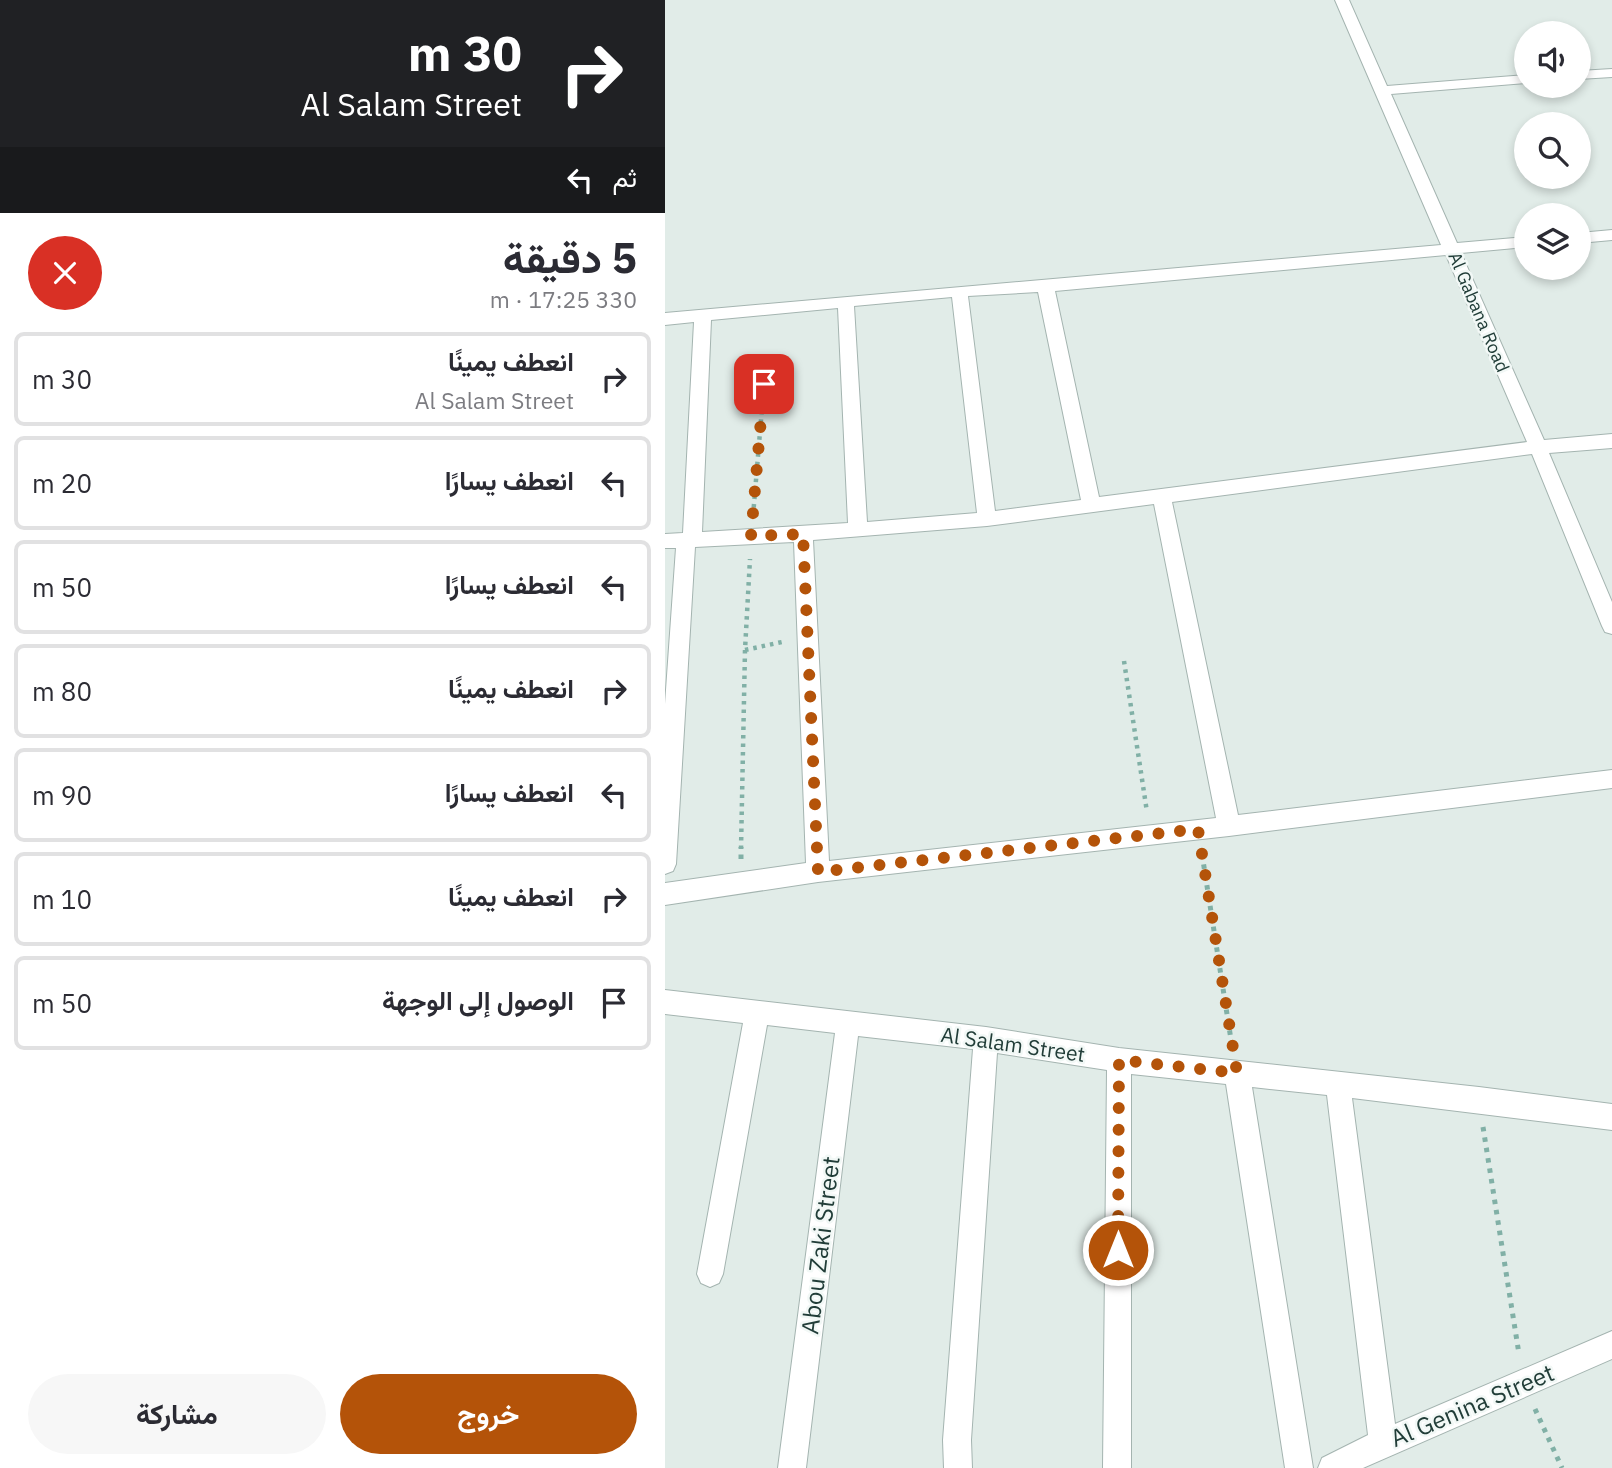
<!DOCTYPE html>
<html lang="ar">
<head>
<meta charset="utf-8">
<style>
	:root { --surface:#fff; --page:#f7f7f7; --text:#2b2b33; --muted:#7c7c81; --line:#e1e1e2; --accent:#b45309 }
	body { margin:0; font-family:"IBM Plex Sans",Vazirmatn,sans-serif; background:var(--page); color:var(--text); direction:rtl; height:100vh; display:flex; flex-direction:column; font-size:26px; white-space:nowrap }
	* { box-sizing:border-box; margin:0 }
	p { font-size:23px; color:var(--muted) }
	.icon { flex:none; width:38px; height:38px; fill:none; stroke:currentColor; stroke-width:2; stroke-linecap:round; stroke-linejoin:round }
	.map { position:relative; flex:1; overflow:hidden; direction:ltr }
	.sheet { display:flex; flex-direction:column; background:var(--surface); width:665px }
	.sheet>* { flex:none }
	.guide { background:#202124; color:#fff; overflow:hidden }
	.buttons { position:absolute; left:849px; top:21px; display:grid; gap:14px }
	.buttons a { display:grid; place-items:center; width:77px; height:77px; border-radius:50%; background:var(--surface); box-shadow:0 4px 10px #0003; font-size:35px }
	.pin { position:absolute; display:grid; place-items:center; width:60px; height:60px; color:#fff; margin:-30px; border-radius:14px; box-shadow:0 4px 10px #0006 }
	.me { position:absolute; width:77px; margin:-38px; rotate:0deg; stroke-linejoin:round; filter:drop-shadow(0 0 5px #0008) }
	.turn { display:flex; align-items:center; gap:24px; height:147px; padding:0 28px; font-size:32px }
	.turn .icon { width:91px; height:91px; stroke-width:2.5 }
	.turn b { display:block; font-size:49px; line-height:60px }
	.then { display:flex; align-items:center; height:66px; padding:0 28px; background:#0003; gap:14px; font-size:26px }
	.round { display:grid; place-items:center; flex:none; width:74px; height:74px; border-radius:37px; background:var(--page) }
	.headline { display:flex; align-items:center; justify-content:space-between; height:119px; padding:0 28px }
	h1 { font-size:42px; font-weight:700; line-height:52px }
	.action { display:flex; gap:14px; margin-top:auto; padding:14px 28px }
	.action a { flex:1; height:80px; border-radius:42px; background:var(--accent); color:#fff; font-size:28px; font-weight:700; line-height:80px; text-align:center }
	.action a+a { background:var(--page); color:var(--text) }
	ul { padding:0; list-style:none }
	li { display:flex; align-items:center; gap:21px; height:94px; margin:0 14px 10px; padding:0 14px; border:4px solid var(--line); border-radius:10px }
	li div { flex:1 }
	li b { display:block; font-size:26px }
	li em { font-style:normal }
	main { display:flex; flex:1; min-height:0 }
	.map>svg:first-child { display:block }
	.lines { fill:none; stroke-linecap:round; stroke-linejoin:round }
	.minor-casing { stroke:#a4b4b0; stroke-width:2 }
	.path-far1 { stroke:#81b0a6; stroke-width:4.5; stroke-dasharray:3.5 5; stroke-linecap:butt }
	.path { stroke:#81b0a6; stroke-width:5; stroke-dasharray:4.5 6; stroke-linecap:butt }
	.minor { fill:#fff; fill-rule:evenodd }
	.route { stroke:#b45309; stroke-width:12; stroke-dasharray:0 21.6 }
	.labels { text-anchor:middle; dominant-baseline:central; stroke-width:5; stroke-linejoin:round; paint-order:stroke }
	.far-street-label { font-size:18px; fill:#213d38; stroke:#f2f8f6 }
	.street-label { font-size:21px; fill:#213d38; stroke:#f2f8f6 }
	.near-street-label { font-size:24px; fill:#213d38; stroke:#f2f8f6 }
</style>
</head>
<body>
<main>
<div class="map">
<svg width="947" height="1468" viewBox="0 0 947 1468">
	<rect width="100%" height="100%" fill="#e1ece8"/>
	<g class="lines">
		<g class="minor-casing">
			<path id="minor" d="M670 0H684L722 86 861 75V83L726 94 792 243 861 237V247L796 253 879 440 947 434V448L884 453 947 602V634L940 632 937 626 867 454 507 502 573 815 947 770V788L564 836 153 882 0 905V883L141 863 129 542 30 547 11 864 8 871 0 874V704L11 548H0V534L18 533 29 322 0 325V313L776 245ZM781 255 862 442 434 497 390 291ZM373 292 416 500 330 511 303 296ZM287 297 312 513 202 522 189 306ZM173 308 183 523 37 532 46 320ZM489 504 551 818 164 861 148 540 322 526Z
				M947 69V77L914 79V71Z
				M947 230V240L914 243V233Z
				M0 990 321 1027 454 1048 814 1087 947 1104V1130L687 1098 730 1424 947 1331V1359L698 1468H653L657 1458 703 1435 662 1095 587 1087 648 1468H620L561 1084 466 1074V1468H438L442 1070 332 1053 306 1440 307 1468H279L278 1440 308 1049 193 1036 141 1468H113L170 1033 102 1025 58 1274 54 1283 45 1287 36 1283 32 1274 78 1023 0 1014Z"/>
		</g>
		<path class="path-far1" d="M88 516 99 384
			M80 650 117 642
			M459 661 482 812
			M76 849 80 650 85 559"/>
		<path class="path" d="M537 854 567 1046
			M76 859V847
			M818 1127 854 1354
			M870 1409 897 1468"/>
		<use href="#minor" class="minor"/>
	</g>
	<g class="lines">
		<path class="route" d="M99 384 86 536 138 534 153 872 533 829 572 1073 454 1060 453 1250"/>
	</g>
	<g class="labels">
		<g class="far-street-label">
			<text transform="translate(814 312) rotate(67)">Al Gabana Road</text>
		</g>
		<g class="street-label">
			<text transform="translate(348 1044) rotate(8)">Al Salam Street</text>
		</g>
		<g class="near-street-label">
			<text transform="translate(155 1245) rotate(-83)">Abou Zaki Street</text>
			<text transform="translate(807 1405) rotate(-23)">Al Genina Street</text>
		</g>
	</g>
</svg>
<div class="buttons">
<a><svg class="icon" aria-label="sound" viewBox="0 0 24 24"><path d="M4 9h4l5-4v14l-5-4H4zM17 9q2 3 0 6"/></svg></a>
<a><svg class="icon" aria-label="search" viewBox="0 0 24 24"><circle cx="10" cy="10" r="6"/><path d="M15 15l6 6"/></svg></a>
<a><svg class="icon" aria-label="layers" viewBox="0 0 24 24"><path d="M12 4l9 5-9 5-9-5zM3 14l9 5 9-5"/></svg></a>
</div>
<div class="pin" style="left:99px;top:384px;background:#d93025"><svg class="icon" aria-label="arrive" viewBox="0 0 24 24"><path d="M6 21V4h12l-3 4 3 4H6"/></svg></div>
<svg class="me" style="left:453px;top:1250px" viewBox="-20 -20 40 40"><circle r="17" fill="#b45309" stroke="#fff" stroke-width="3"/><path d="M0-11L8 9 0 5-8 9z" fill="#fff"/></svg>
</div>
<section class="sheet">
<div class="guide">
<div class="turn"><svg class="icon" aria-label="right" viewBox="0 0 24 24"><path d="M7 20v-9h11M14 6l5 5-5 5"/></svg><div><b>30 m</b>Al Salam Street</div></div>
<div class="then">ثم<svg class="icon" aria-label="left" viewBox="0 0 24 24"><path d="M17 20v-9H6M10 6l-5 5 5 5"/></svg></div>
</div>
<div class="headline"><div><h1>5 دقيقة</h1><p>330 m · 17:25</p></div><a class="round" style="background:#d93025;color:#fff"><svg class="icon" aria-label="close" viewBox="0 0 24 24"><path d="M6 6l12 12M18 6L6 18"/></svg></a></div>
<ul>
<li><svg class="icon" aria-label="right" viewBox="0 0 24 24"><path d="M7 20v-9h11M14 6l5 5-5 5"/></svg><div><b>انعطف يمينًا</b><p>Al Salam Street</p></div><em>30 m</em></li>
<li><svg class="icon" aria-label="left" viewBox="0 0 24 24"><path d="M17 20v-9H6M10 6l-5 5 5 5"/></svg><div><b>انعطف يسارًا</b></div><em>20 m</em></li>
<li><svg class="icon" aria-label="left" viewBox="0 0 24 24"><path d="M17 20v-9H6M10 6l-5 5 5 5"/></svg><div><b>انعطف يسارًا</b></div><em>50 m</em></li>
<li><svg class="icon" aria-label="right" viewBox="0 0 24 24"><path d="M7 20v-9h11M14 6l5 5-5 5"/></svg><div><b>انعطف يمينًا</b></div><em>80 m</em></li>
<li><svg class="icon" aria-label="left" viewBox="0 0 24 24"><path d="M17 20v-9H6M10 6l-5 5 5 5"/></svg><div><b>انعطف يسارًا</b></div><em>90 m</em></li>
<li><svg class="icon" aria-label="right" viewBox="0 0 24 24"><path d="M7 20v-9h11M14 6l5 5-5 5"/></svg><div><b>انعطف يمينًا</b></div><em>10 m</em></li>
<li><svg class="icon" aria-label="arrive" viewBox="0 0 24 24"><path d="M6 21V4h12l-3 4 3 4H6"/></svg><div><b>الوصول إلى الوجهة</b></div><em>50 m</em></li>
</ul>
<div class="action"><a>خروج</a><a>مشاركة</a></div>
</section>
</main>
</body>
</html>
